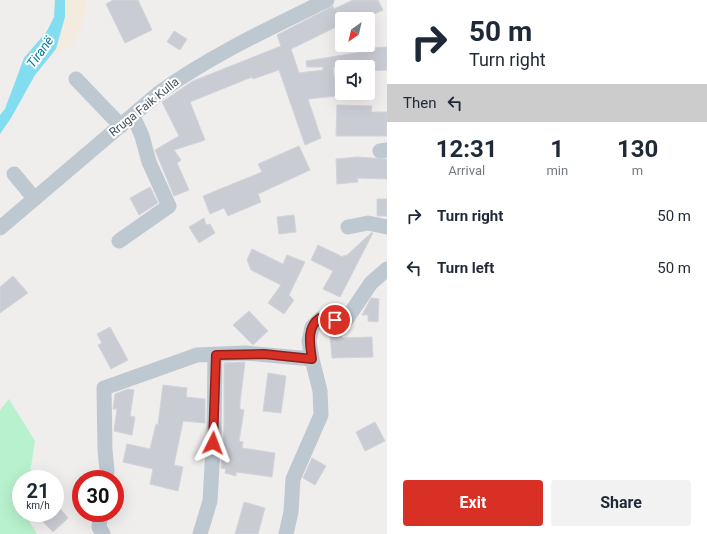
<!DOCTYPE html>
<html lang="en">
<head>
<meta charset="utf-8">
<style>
	:root { --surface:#fff; --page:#f2f2f3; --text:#1f2937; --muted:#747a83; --accent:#d93025 }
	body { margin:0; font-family:Roboto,sans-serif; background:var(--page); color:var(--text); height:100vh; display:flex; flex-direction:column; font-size:15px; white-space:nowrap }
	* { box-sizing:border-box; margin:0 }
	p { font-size:13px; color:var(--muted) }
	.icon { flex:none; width:22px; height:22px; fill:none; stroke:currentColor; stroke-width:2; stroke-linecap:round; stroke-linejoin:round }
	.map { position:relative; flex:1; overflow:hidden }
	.details { display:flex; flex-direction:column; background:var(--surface); width:320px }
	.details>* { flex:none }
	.top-card { background:#fff; color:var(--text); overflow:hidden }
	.needle { width:26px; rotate:214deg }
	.buttons { position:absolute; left:335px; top:12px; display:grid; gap:8px }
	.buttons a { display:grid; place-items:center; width:40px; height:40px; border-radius:4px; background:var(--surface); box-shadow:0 4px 16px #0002; font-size:20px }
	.speed { position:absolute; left:12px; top:470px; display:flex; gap:8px; font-size:20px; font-weight:700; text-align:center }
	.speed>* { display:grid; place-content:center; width:52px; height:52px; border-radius:50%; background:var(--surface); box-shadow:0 4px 16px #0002; line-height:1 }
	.speed small { font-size:10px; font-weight:400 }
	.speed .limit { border:6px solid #d22; background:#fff; color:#111 }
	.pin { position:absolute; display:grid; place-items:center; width:34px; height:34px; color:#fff; margin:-17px; border:2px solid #fff; border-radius:50%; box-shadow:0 1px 4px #0007 }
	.me { position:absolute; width:44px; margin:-22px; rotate:3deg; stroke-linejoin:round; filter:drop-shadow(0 0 3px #0008) }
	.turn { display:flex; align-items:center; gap:14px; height:84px; padding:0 16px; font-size:18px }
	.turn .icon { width:52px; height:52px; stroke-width:2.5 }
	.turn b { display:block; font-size:28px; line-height:34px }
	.then { display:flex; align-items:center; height:38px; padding:0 16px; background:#0003; gap:8px; font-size:15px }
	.eta { display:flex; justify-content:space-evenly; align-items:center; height:68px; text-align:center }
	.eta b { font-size:24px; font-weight:700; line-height:28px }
	.primary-button { display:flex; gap:8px; margin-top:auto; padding:8px 16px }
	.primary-button a { flex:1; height:46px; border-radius:4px; background:var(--accent); color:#fff; font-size:16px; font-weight:700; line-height:46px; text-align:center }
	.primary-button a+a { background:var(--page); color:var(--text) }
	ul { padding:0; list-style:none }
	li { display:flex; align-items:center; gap:12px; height:52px; padding:0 16px }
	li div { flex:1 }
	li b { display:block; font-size:15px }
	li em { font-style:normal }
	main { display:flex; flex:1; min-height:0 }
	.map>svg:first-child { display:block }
	.green { fill:#b8f1cd }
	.sand { fill:#f3ebdd }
	.water { fill:#83ddf1 }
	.building { fill:#caccd3; stroke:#d1d4da }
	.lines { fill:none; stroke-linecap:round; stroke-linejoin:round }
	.minor { stroke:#bdc8d1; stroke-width:15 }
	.route-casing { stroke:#8d1f18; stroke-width:10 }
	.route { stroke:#d93025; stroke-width:7 }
	.labels { text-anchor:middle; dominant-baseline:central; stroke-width:4; stroke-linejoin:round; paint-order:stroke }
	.street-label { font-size:12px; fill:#45515c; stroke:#fff }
	.water-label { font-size:13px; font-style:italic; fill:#067d97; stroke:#fff }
</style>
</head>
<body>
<main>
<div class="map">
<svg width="387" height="534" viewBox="0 0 387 534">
	<rect width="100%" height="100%" fill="#f0eded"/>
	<path class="green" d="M9 399 35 441 29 479H21V513H24L37 534H0V410Z"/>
	<path class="sand" d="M65 0H87C81 29 82 46 50 56 62 40 65 19 65 0Z"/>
	<path class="water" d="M55 0H65V17L56 49 35 75 11 118 0 134V115L5 109 24 58 47 31 54 17Z"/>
	<path class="building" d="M113 0H138L152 30 125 43 106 4Z
		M353 0H378L383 10 364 19H342V23L338 25V26L291 49 299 73 323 70V67H307L306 61 368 51V48L387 47V70L368 71V67H333L336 96 308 99 321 138 305 145 279 70 253 79 252 77 190 102 205 140 174 150 181 160 177 163 189 190 174 196 155 150 179 136 162 102 193 81 281 46 277 35 333 6 334 9Z
		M174 31 187 39 180 50 167 42Z
		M337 105 372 106 371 112H387V136H336Z
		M299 146 310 170 258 194 261 202 228 216 224 208 210 214 203 196 262 172 258 164Z
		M357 157 387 159V179L357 178 358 182 337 184 336 159Z
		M150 187 158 203 139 215 130 198Z
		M377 199H387V216H377Z
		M294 215 296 232 279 234 277 217Z
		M204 218 206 225 210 224 215 233 199 243 189 227Z
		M371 233H373L340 297 323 289 333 271 311 260 318 245 343 257 344 255 346 256Z
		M252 249 283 264 287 255 305 262 289 295 294 300 284 314 268 303 281 285 251 270 247 260Z
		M13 276 28 293 0 313V287Z
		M371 298 379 299 378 322 368 321V315H362Z
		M249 311 268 331 253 345 233 325Z
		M110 327 128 360 111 369 98 345 102 343 97 334Z
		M341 334 342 338 372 337 373 357 332 358 330 335Z
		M245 362 240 403V409L244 410 239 441 243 442 242 448 275 453 272 477 236 472V476L225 473 226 469 221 468 224 431V363Z
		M268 373 286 376 281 413 263 411Z
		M163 385 187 388 186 397 205 399V423L183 421 174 465 183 467 178 491 150 484 153 469 123 462 127 444 150 449 156 424 158 425Z
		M128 389 134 390 130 416 135 417 132 435 114 431 117 409H113L115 394Z
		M375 422 385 441 365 451 356 432Z
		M312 458 326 466 315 485 303 478Z
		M244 502 265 508 258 534H235Z
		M58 506 68 518 53 532 42 521 51 513H55V509Z"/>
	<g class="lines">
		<path class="minor" d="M76 79 121 126
			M380 151 387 150
			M14 174 34 198
			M348 227 368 223 387 227
			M0 228 160 92C212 55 270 28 327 0
			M119 241 169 206 149 162 142 136 133 116
			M106 479 107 470 105 450 104 388 197 355 245 353 312 359
			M101 513 99 527 103 534
			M200 534 210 501 214 431 215 355
			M286 534 291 512 293 479 321 415 320 391 312 359 309 341 312 327 320 319 341 322 346 320 371 283 387 269"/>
	</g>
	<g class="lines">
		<g class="route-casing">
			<path id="route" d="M213 443 216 355 264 354 312 359C310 345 306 327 320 318L335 320"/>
		</g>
		<use href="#route" class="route"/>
	</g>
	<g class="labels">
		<g class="street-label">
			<text transform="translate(144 107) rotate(-39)">Rruga Faik Kulla</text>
		</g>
		<g class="water-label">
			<text transform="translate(40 52) rotate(-54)">Tiranë</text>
		</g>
	</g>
</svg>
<div class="buttons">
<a><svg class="needle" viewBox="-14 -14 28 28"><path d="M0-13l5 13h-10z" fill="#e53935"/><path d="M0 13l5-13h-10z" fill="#747a83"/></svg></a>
<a><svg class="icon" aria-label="sound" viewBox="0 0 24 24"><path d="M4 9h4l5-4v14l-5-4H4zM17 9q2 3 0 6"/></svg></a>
</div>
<div class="speed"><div>21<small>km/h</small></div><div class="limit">30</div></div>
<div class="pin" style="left:335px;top:320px;background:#d93025"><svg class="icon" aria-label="arrive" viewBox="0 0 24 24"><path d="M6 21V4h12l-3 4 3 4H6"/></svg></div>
<svg class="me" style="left:213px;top:443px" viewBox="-20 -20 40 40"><path d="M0-17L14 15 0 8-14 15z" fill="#d93025" stroke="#fff" stroke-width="4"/></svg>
</div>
<section class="details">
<div class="top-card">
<div class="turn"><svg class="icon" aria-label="right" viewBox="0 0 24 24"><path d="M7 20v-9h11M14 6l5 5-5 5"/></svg><div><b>50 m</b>Turn right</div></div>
<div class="then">Then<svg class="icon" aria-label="left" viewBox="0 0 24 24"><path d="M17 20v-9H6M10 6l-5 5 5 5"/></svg></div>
</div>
<div class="eta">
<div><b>12:31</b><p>Arrival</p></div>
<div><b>1</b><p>min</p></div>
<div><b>130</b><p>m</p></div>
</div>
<ul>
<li><svg class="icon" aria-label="right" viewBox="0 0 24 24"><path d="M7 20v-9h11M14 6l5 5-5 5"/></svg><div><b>Turn right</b></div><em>50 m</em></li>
<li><svg class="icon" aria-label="left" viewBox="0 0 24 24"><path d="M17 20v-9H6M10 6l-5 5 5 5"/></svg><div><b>Turn left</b></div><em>50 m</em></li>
</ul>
<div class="primary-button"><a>Exit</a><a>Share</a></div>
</section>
</main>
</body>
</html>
